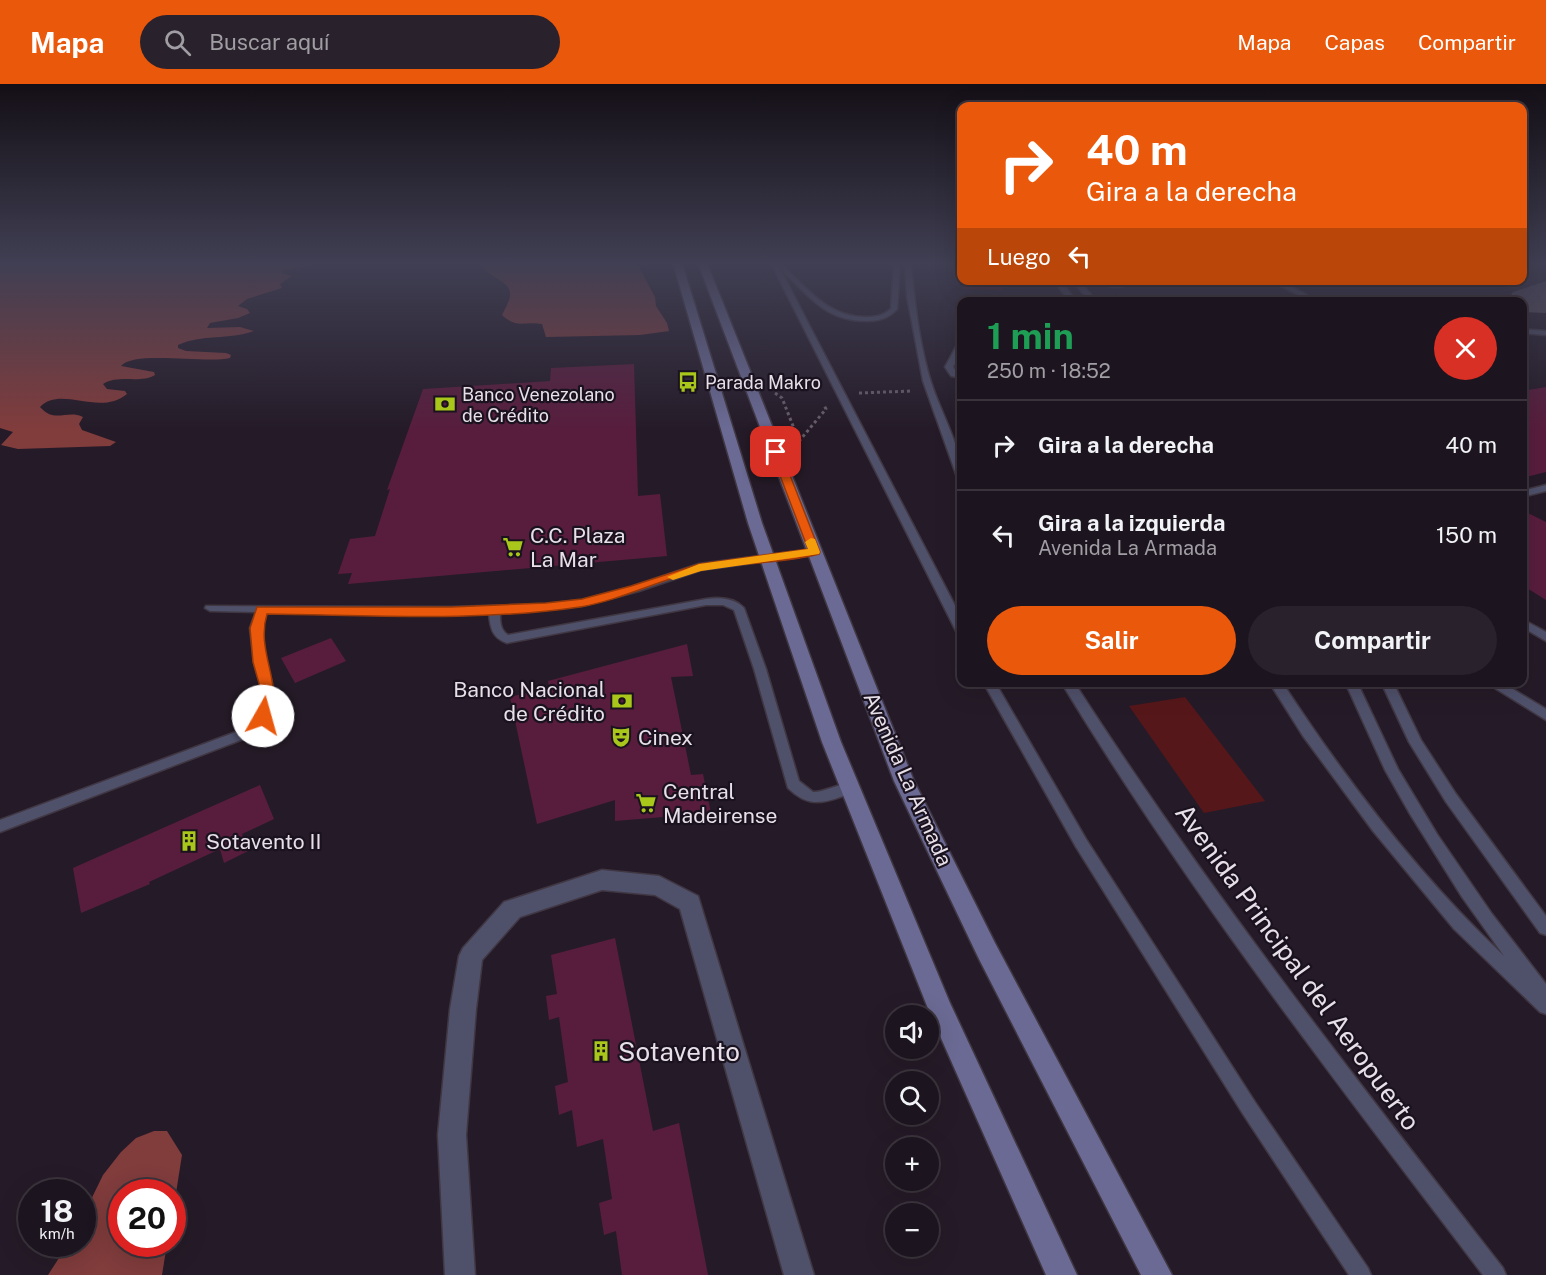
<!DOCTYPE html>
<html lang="es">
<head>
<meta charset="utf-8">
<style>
	:root { --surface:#1c141e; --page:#29212b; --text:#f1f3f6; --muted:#a09ea4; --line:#3a333c; --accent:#ea580c }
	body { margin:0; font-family:"Public Sans",sans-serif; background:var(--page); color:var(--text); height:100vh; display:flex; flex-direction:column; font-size:22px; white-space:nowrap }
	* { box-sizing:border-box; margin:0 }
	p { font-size:20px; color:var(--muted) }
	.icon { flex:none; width:33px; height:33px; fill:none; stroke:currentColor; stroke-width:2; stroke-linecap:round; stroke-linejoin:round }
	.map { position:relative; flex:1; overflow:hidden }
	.details { position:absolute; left:957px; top:213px; width:570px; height:390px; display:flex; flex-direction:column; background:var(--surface); border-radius:12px; box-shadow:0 6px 24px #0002,0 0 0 2px var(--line) }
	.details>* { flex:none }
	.top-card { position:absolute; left:957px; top:18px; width:570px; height:183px; border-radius:12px; box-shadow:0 6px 24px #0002,0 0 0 2px var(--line); background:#ea580c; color:#fff; overflow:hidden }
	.controls { position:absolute; left:885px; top:921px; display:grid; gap:12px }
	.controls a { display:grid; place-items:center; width:54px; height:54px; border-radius:50%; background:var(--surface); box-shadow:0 6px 24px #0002,0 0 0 2px var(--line); font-size:30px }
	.speed { position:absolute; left:18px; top:1095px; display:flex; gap:12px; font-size:30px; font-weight:700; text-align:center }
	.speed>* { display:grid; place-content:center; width:78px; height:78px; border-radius:50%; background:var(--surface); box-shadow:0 6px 24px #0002,0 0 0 2px var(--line); line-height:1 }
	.speed small { font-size:15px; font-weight:400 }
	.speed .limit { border:9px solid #d22; background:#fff; color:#111 }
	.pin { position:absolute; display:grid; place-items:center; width:51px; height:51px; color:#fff; margin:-26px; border-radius:12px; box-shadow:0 3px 9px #0006 }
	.me { position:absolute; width:66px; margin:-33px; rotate:7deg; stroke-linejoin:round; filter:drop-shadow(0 0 4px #0008) }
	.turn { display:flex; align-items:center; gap:21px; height:126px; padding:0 30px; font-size:27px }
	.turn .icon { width:78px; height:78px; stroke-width:2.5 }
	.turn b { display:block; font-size:42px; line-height:51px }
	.then { display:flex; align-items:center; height:57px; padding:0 30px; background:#0003; gap:12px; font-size:22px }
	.round { display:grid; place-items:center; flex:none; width:63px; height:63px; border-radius:32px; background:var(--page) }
	.headline { display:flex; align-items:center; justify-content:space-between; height:102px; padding:0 30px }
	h1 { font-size:36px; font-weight:700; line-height:45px; color:#1e9e55 }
	.action { display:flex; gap:12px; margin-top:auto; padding:12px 30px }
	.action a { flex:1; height:69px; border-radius:36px; background:var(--accent); color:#fff; font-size:24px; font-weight:700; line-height:69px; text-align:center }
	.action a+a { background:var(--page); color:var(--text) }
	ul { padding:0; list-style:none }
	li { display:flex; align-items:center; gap:18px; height:90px; padding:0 30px; border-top:2px solid var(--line) }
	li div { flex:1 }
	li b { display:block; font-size:22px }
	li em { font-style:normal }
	header { display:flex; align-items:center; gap:36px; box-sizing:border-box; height:84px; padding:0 30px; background:var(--accent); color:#fff }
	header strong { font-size:28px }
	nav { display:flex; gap:33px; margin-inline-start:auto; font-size:21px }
	.search { width:420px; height:54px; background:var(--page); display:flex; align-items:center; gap:15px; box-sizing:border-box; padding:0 21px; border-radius:33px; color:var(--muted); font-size:22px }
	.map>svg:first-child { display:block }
	.green { fill:#56171a }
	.forest { fill:#813c3c }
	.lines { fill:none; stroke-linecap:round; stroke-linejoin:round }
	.taxiway { fill:#5c525e; fill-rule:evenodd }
	.building { fill:#581d3d }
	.service-casing { stroke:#403743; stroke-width:3 }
	.minor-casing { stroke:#403743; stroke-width:3 }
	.secondary-casing { stroke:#403743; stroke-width:3 }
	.path { stroke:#665d69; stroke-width:3; stroke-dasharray:3 3; stroke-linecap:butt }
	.service { fill:#4f506a; fill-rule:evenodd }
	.minor { fill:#4f506a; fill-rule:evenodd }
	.secondary { fill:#6a6a94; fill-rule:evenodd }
	.route { fill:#ea580c; stroke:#983908; stroke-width:1.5 }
	.slow { fill:#f59e0b }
	.labels { text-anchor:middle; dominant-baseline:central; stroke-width:4.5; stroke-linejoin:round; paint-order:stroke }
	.far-poi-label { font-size:18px; fill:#e7e0e9; stroke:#1b121f; text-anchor:start }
	.poi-label { font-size:21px; fill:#e7e0e9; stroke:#1b121f; text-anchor:start }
	.street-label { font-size:21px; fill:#e7e0e9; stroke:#1b121f }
	.near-street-label { font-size:26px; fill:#e7e0e9; stroke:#1b121f }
	.near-poi-label { font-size:26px; fill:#e7e0e9; stroke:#1b121f; text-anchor:start }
</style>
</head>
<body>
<header>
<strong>Mapa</strong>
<div class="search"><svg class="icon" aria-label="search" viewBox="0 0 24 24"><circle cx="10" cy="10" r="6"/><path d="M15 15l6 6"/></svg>Buscar aquí</div>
<nav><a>Mapa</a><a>Capas</a><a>Compartir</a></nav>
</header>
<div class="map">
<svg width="1546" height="1191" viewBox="0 0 1546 1191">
	<rect width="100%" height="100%" fill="#251b28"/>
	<path class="green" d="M963 197H1000L1003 206 964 205Z
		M1185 613 1265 717 1204 729 1129 622Z"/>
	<path class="forest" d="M0 179H318L284 186 282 189 292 192 280 200 282 204 247 215 238 222 247 225 250 229 238 234 210 239 207 244 240 243 254 247C229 256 201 250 178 261V264L186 267 226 269 231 271 230 274C207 280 134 266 121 282L154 288 155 291C140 300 119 290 103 300L107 305 125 307 127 310C99 333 61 301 40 323 55 340 67 325 83 333L79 340 82 346 116 358 110 362 18 365 1 361 13 348 0 344Z
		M483 179H630L639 183 655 213 656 222 667 239 669 247 640 251 546 253 542 240C524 237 517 245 502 231 505 225 509 218 510 212 512 194 484 195 483 179Z
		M154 1047H167L182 1071 173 1128 172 1108H122V1160H167L162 1191H48L68 1160H82L83 1132 103 1091 121 1068 136 1054Z"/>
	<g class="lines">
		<path class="taxiway" d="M1546 197V229L1522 228V218L1507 217 1513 208Z"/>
	</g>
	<path class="building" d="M634 280 638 412 660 410 667 472 348 500 352 489 338 490 350 455 375 452 390 405 387 406 423 305 550 297 551 284Z
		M1546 303V388L1522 394V307Z
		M1522 426 1546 438V516L1522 501Z
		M331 554 346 577 295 599 281 574Z
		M687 560 693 592 671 593 691 691 703 690 711 729 615 737V716L537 740 510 613 549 603 548 597Z
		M260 701 274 735 242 750 248 767 224 779 220 765 149 798 150 800 81 829 73 784Z
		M615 854 653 1047 679 1039 708 1191H622L616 1147 604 1151 599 1119 612 1115 603 1055 577 1063 572 1026 559 1031 555 1002 568 998 559 933 549 936 546 912 557 910 551 871Z"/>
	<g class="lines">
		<g class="service-casing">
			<path id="service" d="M771 179H780C807 203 825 232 865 233 875 233 883 232 891 225L894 179H900L897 225C889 234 879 237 867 237 823 237 810 211 780 185L962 535V551L956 547Z
				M905 179H911C914 216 920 263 931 298 941 330 962 362 962 396L957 393 923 297 907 212Z
				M1053 196H1060L1077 218H1070Z
				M1072 196H1079L1097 218H1090Z
				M1098 196 1115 199 1126 196 1133 198C1122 205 1109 205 1098 196Z
				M1269 196H1278L1321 218H1312Z
				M1522 245 1546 247V251L1522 249Z
				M962 257V267L953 283 957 288 962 290V294L951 292 945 283 958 259Z
				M1546 401V407L1522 413V407Z
				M815 465 819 466V470L701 486 639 507 582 522 500 528C500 537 500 546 508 551L706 515C719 513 735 514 744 524L766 585 799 697 813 708C827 708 842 697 855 700L857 704 855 708C828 717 811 727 788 704L754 585 734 526 723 521H706L507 559C492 554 490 543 489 529L451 531 267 528 262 544 266 578 275 610 267 635 246 654 0 748V736L236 648 257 630 263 610 254 578 250 544 256 528 210 527 205 524 206 522 451 523 546 520 582 516 631 503 699 480Z
				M1522 535 1546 548V557L1522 543Z
				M983 598H995L1086 755 1255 1018 1368 1184 1371 1191H1349L1243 1030 1076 763Z
				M1061 598H1074C1205 802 1354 993 1503 1184L1506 1191H1483C1336 998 1187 806 1061 598Z
				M1269 598H1282C1346 696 1419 792 1504 872L1462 813 1410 730 1385 686 1345 598H1357L1398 685 1437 750 1492 830 1546 900V930L1540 928 1454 845 1373 747 1303 652Z
				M1381 598H1393L1421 656 1456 710 1546 832V851L1540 849 1446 718 1409 658Z
				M1485 598H1501L1546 625V636Z"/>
		</g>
		<g class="minor-casing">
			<path id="minor" d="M602 786 659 792 698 812 814 1191H784L680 825 655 811 602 806 520 833 482 876 476 925 466 1051 475 1191H445L438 1051 450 925 459 872 463 864 504 818Z"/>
		</g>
		<g class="secondary-casing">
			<path id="secondary" d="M673 179H682L762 439 841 658 950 919 1077 1191H1046L929 927 822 658 748 439Z
				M698 179H707L914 697 995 859 1172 1191H1141L979 875 894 697Z"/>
		</g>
		<path class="path" d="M775 309 782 314 799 357
			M859 309 912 307
			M795 362 826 325 824 321"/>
		<use href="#service" class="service"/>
		<use href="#minor" class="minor"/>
		<use href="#secondary" class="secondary"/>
	</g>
	<linearGradient id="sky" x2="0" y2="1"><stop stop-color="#140f16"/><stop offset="0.52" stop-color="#403f53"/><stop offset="1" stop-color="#403f53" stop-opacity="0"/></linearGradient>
	<rect width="1546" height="345" fill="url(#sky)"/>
	<path class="route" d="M776 365 781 368 820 468 819 470C781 480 740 478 702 486 660 495 622 516 580 523 479 538 369 531 267 530 255 569 286 603 268 636H258L256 632 262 610 253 578 250 544 257 523H451L546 519 582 515 631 502 699 480 808 465 771 368Z"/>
	<path class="slow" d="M811 454 815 455 820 468 819 470 701 487 673 496 667 493 699 480 808 465 805 458Z"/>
	<defs>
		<g id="bus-bare" transform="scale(1.62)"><path d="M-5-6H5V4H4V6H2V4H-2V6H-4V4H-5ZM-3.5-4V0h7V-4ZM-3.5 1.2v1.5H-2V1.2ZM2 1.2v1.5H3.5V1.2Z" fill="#a9c71b" stroke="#1b121f" stroke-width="2.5" paint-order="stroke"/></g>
		<g id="bank-bare" transform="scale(1.62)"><path d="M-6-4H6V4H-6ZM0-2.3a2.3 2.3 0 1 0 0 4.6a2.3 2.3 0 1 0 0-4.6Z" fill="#a9c71b" stroke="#1b121f" stroke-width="2.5" paint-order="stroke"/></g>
		<g id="supermarket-bare" transform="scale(1.62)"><path d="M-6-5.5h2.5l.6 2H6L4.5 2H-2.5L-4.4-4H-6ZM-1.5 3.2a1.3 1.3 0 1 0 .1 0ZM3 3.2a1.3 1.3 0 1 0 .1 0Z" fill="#a9c71b" stroke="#1b121f" stroke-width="2.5" paint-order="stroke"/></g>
		<g id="theatre-bare" transform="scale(1.62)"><path d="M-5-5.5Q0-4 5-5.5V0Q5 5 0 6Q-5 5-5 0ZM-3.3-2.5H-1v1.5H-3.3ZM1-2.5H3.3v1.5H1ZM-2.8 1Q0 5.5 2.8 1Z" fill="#a9c71b" stroke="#1b121f" stroke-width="2.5" paint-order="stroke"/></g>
		<g id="building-bare" transform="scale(1.62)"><path d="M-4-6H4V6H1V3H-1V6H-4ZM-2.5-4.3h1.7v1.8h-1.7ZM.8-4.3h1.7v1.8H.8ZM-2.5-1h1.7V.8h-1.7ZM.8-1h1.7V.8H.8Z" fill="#a9c71b" stroke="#1b121f" stroke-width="2.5" paint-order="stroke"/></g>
	</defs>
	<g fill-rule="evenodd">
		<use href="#bus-bare" x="688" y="298"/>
		<use href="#bank-bare" x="445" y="320"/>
		<use href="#supermarket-bare" x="513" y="463"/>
		<use href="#bank-bare" x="622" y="617"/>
		<use href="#theatre-bare" x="621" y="653"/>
		<use href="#supermarket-bare" x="646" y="719"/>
		<use href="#building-bare" x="189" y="757"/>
		<use href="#building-bare" x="601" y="967"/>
	</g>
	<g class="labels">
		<g class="far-poi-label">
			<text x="705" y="298">Parada Makro</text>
			<text x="462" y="310">Banco Venezolano<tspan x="462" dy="21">de Crédito</tspan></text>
		</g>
		<g class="poi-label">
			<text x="530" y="451">C.C. Plaza<tspan x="530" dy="24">La Mar</tspan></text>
			<text x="605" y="605" text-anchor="end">Banco Nacional<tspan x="605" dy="24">de Crédito</tspan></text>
			<text x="638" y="653">Cinex</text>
			<text x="663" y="707">Central<tspan x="663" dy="24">Madeirense</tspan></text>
			<text x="206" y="757">Sotavento II</text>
		</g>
		<g class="street-label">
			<text transform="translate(908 695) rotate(66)">Avenida La Armada</text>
		</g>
		<g class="near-street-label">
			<text transform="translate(1298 883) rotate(54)">Avenida Principal del Aeropuerto</text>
		</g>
		<g class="near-poi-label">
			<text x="618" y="967">Sotavento</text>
		</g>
	</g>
</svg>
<div class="controls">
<a><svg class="icon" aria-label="sound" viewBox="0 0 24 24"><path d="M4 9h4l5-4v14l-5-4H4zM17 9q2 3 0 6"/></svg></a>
<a><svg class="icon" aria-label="search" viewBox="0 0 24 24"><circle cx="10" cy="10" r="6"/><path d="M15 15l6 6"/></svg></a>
<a>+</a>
<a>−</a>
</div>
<div class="speed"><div>18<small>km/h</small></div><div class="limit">20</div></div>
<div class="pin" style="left:776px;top:368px;background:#d93025"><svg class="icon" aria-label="arrive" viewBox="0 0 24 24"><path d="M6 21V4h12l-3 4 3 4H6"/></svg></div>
<svg class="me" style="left:263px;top:632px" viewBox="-20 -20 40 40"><circle r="19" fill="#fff"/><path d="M0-13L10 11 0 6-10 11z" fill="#ea580c"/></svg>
<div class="top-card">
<div class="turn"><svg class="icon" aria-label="right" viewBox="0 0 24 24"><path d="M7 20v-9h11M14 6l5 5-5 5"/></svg><div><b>40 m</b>Gira a la derecha</div></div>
<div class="then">Luego<svg class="icon" aria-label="left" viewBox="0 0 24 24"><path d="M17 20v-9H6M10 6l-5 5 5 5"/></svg></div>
</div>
<section class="details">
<div class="headline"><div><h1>1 min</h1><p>250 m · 18:52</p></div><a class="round" style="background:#d93025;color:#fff"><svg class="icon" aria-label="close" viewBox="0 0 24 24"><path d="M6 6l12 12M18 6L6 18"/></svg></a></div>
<ul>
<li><svg class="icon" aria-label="right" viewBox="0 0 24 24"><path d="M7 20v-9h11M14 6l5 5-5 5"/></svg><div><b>Gira a la derecha</b></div><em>40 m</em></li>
<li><svg class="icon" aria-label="left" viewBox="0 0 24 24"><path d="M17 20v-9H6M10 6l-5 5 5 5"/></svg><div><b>Gira a la izquierda</b><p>Avenida La Armada</p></div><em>150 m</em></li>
</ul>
<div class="action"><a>Salir</a><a>Compartir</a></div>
</section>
</div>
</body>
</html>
